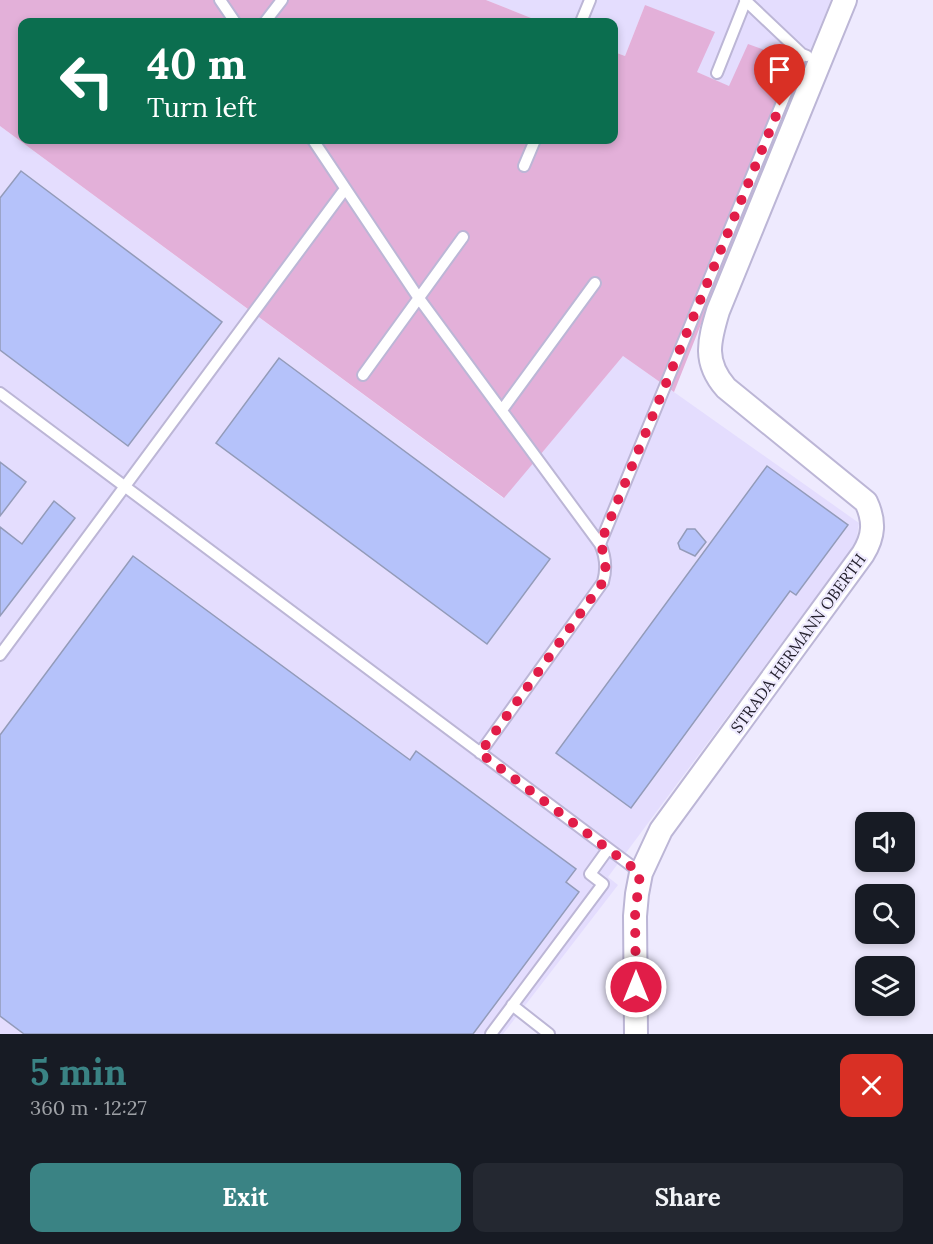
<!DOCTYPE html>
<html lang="en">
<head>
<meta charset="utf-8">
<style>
	:root { --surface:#171b24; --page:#242831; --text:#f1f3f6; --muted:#9ea1a6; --accent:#3a8384 }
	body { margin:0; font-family:Lora,serif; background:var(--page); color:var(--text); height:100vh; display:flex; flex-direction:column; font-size:22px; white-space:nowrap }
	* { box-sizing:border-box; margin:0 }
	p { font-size:20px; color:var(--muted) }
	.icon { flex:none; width:33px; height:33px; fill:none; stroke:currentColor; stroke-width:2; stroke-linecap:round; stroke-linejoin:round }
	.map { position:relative; height:1034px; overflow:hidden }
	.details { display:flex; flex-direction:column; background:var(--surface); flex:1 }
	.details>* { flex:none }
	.guide { position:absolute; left:18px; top:18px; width:600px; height:126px; border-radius:12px; box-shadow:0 3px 9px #0003; background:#0b6e4f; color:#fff; overflow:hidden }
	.buttons { position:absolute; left:855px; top:812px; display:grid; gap:12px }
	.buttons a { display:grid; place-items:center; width:60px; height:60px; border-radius:12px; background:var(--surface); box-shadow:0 3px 9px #0003; font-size:30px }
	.pin { position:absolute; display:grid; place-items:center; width:51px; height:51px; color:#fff; margin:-62px -26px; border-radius:50% 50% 50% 0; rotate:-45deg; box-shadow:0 0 6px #0007 }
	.pin .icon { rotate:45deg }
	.me { position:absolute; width:66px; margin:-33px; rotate:0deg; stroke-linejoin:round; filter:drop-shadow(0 0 4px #0008) }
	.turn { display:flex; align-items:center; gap:21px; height:126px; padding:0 30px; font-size:27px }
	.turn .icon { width:78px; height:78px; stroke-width:2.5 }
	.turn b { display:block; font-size:42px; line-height:51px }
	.round { display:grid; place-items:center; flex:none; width:63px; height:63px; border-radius:12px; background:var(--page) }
	.head { display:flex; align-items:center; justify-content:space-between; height:102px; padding:0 30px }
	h1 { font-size:36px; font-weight:700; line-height:45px; color:var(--accent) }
	.primary-button { display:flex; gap:12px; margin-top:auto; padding:12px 30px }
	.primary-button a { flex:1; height:69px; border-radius:12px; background:var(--accent); color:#fff; font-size:24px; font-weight:700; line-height:69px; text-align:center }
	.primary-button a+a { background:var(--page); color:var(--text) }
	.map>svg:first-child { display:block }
	.built { fill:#e4ddfe }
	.green { fill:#e3b0d9 }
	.building { fill:#b5c2fa; stroke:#939bb9; stroke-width:1.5 }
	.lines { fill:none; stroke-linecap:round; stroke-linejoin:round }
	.service-casing { stroke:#bcb6d6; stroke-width:14 }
	.minor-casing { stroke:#bcb6d6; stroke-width:26 }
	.service { stroke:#fff; stroke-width:10 }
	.minor { stroke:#fff; stroke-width:22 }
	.route { stroke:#e11d48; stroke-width:10; stroke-dasharray:0 18 }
	.labels { text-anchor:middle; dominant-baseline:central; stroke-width:4.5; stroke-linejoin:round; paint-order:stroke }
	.street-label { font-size:16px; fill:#201d29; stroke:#eeeafe }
</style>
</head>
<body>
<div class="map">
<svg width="933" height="1034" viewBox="0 0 933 1034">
	<rect width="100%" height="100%" fill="#eeeafe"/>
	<path class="built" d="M486 0H831L801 73 797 62 730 87 697 72 645 5 625 56 614 52V22H541Z
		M0 126 503 498 623 356 859 523 856 543 608 877 618 885 503 1034H0Z"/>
	<path class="green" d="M0 0H486L541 22H22V140H614V52L625 56 645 5 715 32 697 72 729 86 748 44 798 62 801 73 674 392 623 356 504 498 0 126Z"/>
	<path class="building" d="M21 171 222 322 128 446 0 350V198Z
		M279 358 550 559 487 644 216 443Z
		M0 462 26 482 0 516Z
		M767 466 848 525 796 595 790 591 631 808 556 753Z
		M54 501 75 518 0 616V527L22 544Z
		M687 529H695L706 542 695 556 680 549 678 543Z
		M133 556 410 760 416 751 576 869 566 882 579 892 473 1034H24L0 1016V735Z"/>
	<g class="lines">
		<g class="service-casing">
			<path id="service" d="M220 0 235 22
				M745 0 802 54 807 56
				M265 22 282 0
				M581 22 590 0
				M717 73 746 0
				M313 140 418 297 600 544C606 557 607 568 603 582L480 753
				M524 166 535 140
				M363 375 463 237
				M0 393 641 873
				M502 410 595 283
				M600 544 802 54
				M0 655 345 189
				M512 1005 549 1034
				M491 1034 603 884 590 874 608 849"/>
		</g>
		<g class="minor-casing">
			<path id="minor" d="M636 1034 635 916 637 894 641 873 661 830 863 554C874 536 875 521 866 502L726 388C703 362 709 341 718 311L845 0"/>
		</g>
		<use href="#service" class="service"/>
		<use href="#minor" class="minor"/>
	</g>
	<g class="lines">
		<path class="route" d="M636 987 635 916 640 873 480 753 603 582C607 568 606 557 600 544L780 106"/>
	</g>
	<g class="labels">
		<g class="street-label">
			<text transform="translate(798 643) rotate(-54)">STRADA HERMANN OBERTH</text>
		</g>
	</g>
</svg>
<div class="buttons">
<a><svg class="icon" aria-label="sound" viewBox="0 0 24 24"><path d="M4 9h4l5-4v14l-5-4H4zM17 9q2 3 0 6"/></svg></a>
<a><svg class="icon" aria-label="search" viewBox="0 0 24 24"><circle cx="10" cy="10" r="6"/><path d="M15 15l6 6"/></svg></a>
<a><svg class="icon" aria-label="layers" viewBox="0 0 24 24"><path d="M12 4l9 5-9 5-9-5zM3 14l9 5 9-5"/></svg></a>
</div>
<div class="pin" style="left:780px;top:106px;background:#d93025"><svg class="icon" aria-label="arrive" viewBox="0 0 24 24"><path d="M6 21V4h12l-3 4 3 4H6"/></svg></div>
<svg class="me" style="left:636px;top:987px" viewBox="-20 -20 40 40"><circle r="17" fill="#e11d48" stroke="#fff" stroke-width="3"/><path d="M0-11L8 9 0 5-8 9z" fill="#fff"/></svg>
<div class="guide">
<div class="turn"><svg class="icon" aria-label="left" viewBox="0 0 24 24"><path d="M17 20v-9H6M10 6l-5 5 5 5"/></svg><div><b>40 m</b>Turn left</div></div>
</div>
</div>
<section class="details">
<div class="head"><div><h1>5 min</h1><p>360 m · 12:27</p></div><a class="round" style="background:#d93025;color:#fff"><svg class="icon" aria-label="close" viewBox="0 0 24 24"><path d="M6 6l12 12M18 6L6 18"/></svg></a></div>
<div class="primary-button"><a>Exit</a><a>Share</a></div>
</section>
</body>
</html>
